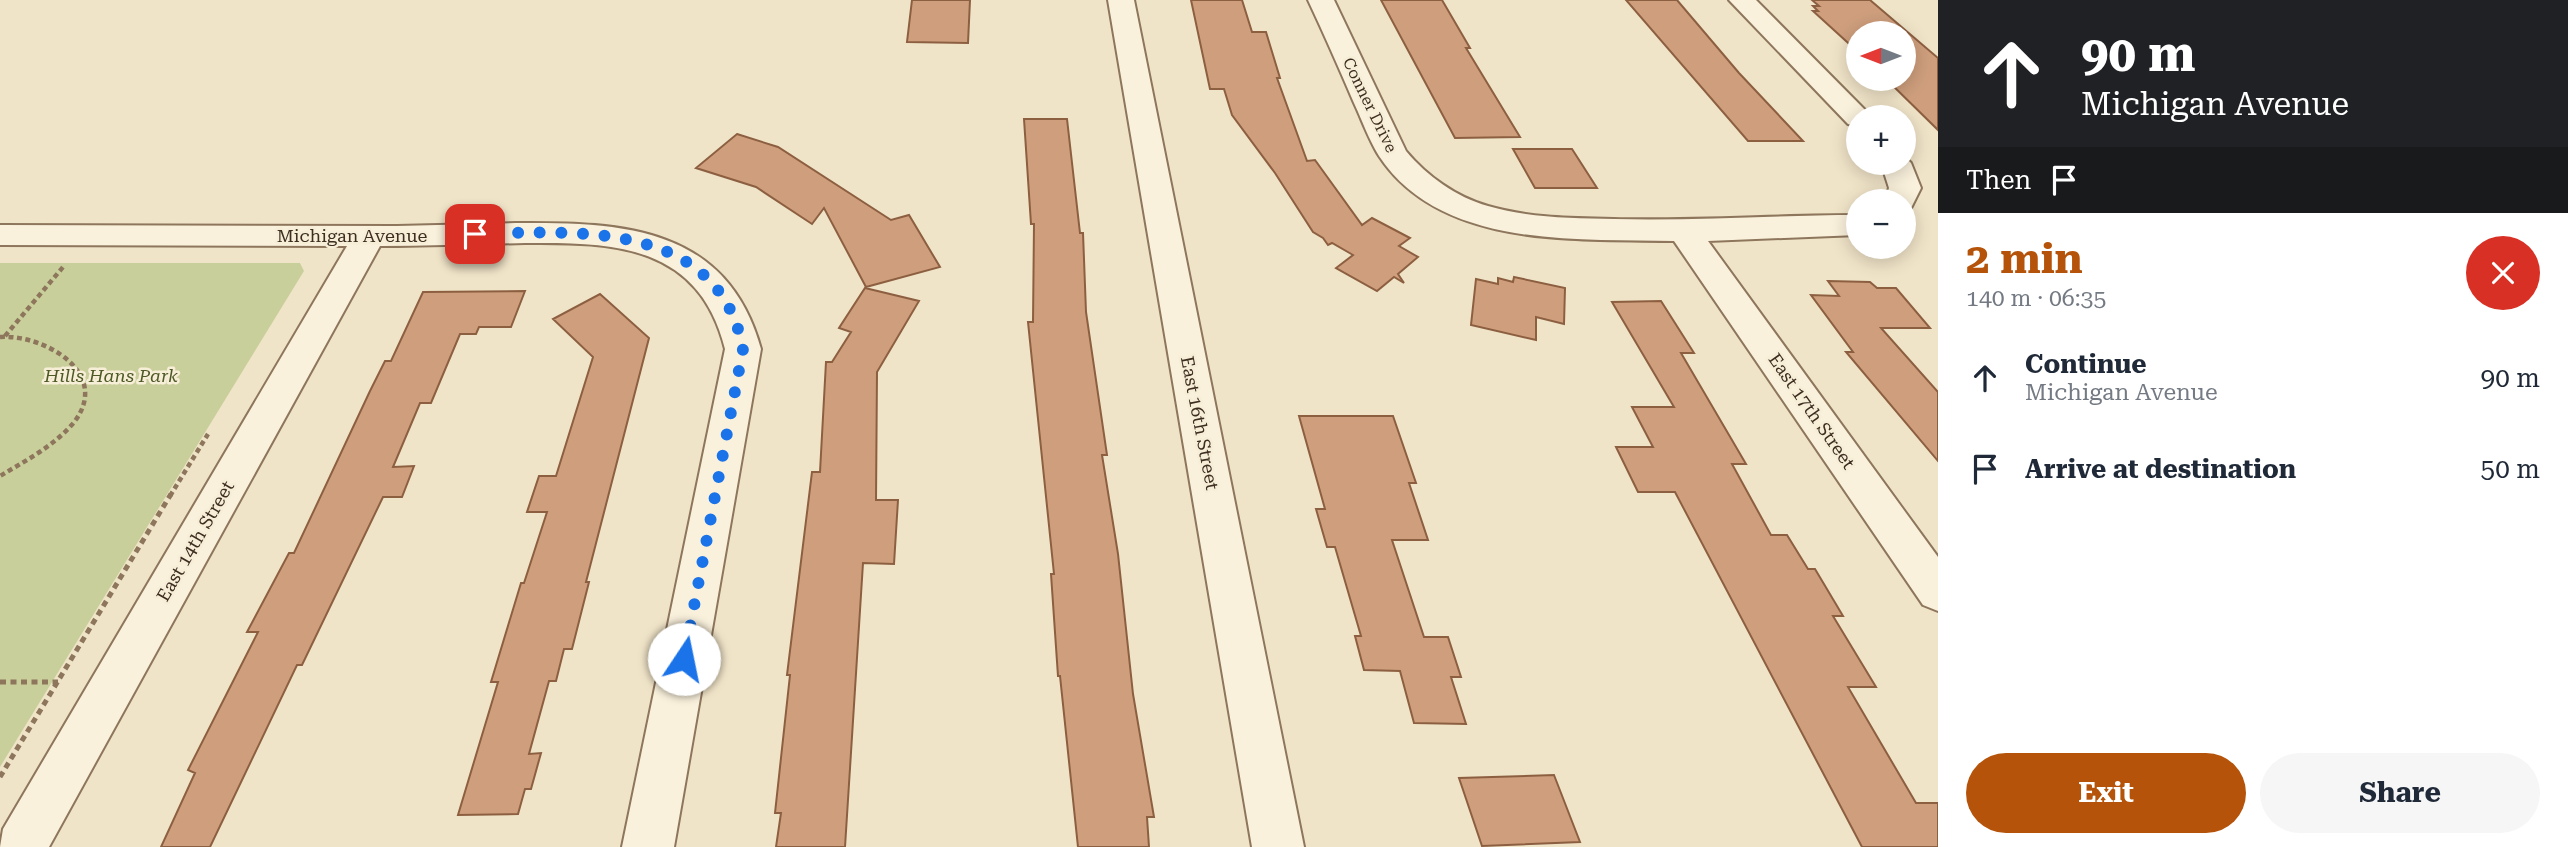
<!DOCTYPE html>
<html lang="en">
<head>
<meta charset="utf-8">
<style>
	:root { --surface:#fff; --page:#f6f6f7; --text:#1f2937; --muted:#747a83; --accent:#b45309 }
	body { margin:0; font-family:"Roboto Serif",serif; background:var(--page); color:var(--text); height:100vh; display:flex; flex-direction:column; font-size:26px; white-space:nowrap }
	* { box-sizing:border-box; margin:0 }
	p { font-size:23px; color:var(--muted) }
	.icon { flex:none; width:38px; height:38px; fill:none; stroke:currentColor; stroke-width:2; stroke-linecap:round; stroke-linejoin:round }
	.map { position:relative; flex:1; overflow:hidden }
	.details { display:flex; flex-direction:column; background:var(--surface); width:630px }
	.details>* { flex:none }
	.banner { background:#202124; color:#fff; overflow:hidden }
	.needle { width:46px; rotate:270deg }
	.controls { position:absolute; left:1846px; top:21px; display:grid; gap:14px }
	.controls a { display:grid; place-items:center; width:70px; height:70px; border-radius:50%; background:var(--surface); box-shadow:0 4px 18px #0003; font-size:35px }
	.pin { position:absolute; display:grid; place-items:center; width:60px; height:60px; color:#fff; margin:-30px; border-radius:14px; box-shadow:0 4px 10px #0006 }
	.me { position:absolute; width:77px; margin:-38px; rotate:11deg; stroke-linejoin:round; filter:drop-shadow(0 0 5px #0008) }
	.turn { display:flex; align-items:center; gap:24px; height:147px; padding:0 28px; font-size:32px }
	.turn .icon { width:91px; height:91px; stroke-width:2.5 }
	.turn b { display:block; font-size:49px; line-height:60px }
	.then { display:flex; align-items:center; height:66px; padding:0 28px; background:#0003; gap:14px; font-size:26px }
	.round { display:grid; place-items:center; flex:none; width:74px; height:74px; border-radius:37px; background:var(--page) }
	.overview { display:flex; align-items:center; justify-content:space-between; height:119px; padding:0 28px }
	h1 { font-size:42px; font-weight:700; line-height:52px; color:var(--accent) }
	.action { display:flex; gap:14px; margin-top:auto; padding:14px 28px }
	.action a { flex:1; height:80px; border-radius:42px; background:var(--accent); color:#fff; font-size:28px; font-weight:700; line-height:80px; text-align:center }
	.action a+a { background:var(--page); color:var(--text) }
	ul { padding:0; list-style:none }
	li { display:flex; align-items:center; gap:21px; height:91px; padding:0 28px }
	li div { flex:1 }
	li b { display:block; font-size:26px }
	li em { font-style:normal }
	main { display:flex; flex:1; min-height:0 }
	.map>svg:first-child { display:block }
	.green { fill:#c9cf9b }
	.building { fill:#cf9f7d; stroke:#8d5f41; stroke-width:2 }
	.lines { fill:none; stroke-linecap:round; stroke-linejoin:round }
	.minor-casing { stroke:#8d765c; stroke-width:4 }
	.path-far1 { stroke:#8d765c; stroke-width:4.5; stroke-dasharray:5 3.5; stroke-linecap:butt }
	.path { stroke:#8d765c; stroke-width:5; stroke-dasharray:6 4.5; stroke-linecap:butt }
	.minor { fill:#faf1dc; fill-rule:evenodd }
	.route { stroke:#1a73e8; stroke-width:12; stroke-dasharray:0 21.6 }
	.labels { text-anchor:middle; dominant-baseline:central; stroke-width:5; stroke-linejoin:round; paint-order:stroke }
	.far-street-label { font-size:16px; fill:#3d2e20; stroke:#f7eed8 }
	.street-label { font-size:18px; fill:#3d2e20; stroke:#f7eed8 }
	.park-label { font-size:18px; font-style:italic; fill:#4d5a26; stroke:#f7eed8 }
</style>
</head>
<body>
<main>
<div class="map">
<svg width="1938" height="847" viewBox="0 0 1938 847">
	<rect width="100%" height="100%" fill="#f0e4c8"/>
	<path class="green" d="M0 263H300L304 271 0 767Z"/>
	<path class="building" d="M912 0H970L968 43 907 42Z
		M1191 0H1242L1252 32H1266L1280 78H1277L1307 161 1315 160 1362 225 1372 218 1410 238 1399 246 1418 257 1398 274 1404 283 1394 277 1377 291 1336 268 1353 255 1332 243 1328 245 1323 238 1313 232 1275 173 1232 115 1224 89H1210Z
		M1381 0H1442L1470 48H1466L1520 137 1455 138Z
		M1626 0H1677L1739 73 1803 141H1748Z
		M1812 0H1870L1938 58V130L1886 79H1904V33H1858L1857 51 1813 11H1818L1813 6H1819Z
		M1024 119H1067L1080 233H1083L1086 312 1107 455H1102L1118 554 1133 694 1154 817H1147L1149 847H1078L1060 676H1058L1051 574H1054L1028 322H1033L1034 224H1031Z
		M737 134 778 147 891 220 909 215 940 267 866 287 824 208 812 224 756 187 696 168Z
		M1513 149H1572L1597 188H1535Z
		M1514 277 1565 288 1564 324 1536 317V340L1471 325 1476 279 1498 284V278L1513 282Z
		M1828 281 1870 282 1877 288H1896L1930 328H1881L1938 392V461L1846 352H1853L1811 295 1839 296Z
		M865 288 919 301 877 372 876 500H898L894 564 863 563 845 847H776L781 813H775L790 675H787L812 472H820L826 362H832L851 332 839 328Z
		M525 291 511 327H479L476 334H460L431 403H420L393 467 414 466 402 497H383L302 665H297L210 847H161L195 773 188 770 258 632H247L289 553H294L370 391 385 361H391L423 292Z
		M600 294 649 338 586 582H589L572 649H564L556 681H549L529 754 541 753 531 789H525L518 814 458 815 498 682H491L521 583H524L547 512H527L539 476H556L593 357 553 319Z
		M1661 301 1694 353H1681L1746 464H1732L1771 535H1787L1808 569H1815L1843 616H1833L1876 687H1848L1916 803H1938V847H1862L1675 492H1638L1616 447H1653L1632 407H1674L1612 302Z
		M1299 416H1393L1416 483H1409L1428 540H1392L1424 637H1448L1461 677H1451L1466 724 1414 723 1400 671 1364 670 1355 636H1361L1335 547H1327L1316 509H1325Z
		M1554 775 1580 842 1482 846 1459 778Z"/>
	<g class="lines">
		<g class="minor-casing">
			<path id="minor" d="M1108 0H1134L1304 847H1252Z
				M1308 0H1334L1406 151C1427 176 1456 197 1488 206 1530 218 1571 218 1614 219 1696 221 1777 215 1858 215V235L1708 241 1938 557V611L1923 605 1674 241C1577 239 1440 249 1379 156 1369 140 1362 120 1354 103 1339 68 1324 34 1308 0Z
				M1729 0H1756L1872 117H1858V127L1848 124Z
				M1904 156 1911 163 1921 188 1911 208 1904 210V201H1884L1889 188 1881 163H1904Z
				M516 223C624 222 727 227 761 349L674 847H622L725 349C699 245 615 242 525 243 476 244 428 246 380 246L49 847H0L3 829 347 246 0 245V225L397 226Z"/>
		</g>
		<path class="path-far1" d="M5 336 63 267
			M0 337C43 334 111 372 75 421 56 445 25 461 0 476
			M170 496 208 434"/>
		<path class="path" d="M0 682H58
			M0 777 171 494"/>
		<use href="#minor" class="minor"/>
	</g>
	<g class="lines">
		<path class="route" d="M475 234C576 231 719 220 743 349L684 659"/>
	</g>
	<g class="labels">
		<g class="far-street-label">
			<text transform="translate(1370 105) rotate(64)">Conner Drive</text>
		</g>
		<g class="street-label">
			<text x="352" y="235">Michigan Avenue</text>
			<text transform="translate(1812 411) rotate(55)">East 17th Street</text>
			<text transform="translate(1200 423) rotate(79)">East 16th Street</text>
			<text transform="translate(195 541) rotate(-60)">East 14th Street</text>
		</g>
		<g class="park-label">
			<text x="111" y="375">Hills Hans Park</text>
		</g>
	</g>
</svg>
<div class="controls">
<a><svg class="needle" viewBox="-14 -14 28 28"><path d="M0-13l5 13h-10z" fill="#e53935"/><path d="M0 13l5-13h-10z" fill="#747a83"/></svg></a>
<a>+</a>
<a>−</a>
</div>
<div class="pin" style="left:475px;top:234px;background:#d93025"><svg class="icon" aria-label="arrive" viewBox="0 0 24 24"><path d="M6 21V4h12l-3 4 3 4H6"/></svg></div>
<svg class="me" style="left:684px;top:659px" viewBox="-20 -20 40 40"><circle r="19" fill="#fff"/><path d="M0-13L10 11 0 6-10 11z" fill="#1a73e8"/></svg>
</div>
<section class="details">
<div class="banner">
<div class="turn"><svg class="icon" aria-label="ahead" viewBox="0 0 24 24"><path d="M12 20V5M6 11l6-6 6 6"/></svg><div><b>90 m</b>Michigan Avenue</div></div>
<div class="then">Then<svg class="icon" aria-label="arrive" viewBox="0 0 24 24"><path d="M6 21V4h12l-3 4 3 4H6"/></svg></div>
</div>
<div class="overview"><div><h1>2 min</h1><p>140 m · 06:35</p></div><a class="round" style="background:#d93025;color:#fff"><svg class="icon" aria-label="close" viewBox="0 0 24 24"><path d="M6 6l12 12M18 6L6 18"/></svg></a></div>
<ul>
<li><svg class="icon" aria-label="ahead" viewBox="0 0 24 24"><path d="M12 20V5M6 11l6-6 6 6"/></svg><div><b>Continue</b><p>Michigan Avenue</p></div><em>90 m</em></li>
<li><svg class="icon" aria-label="arrive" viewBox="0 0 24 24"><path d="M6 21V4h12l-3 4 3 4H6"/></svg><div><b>Arrive at destination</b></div><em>50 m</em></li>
</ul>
<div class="action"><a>Exit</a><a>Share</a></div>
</section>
</main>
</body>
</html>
